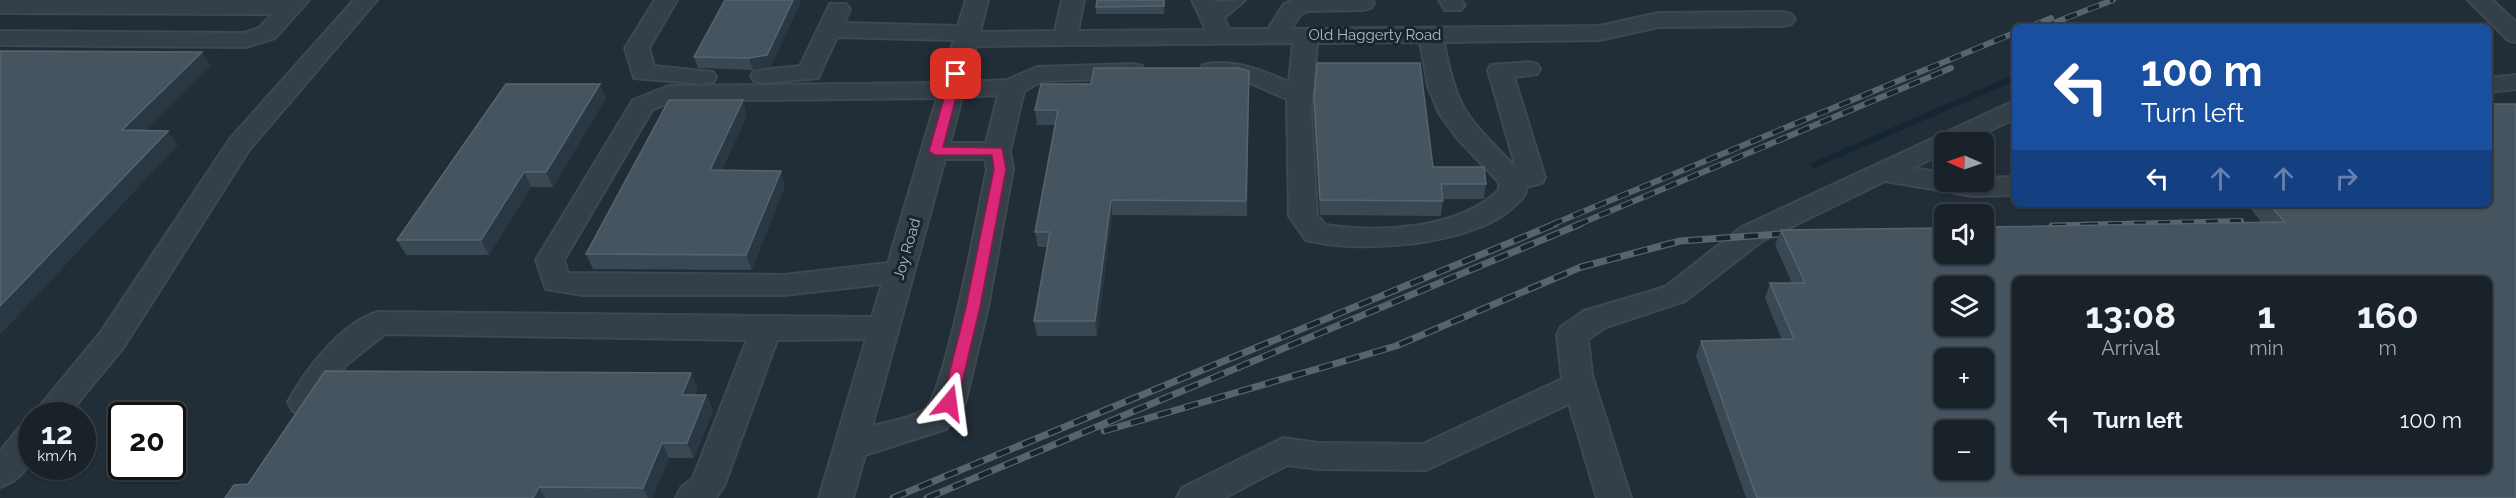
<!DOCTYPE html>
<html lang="en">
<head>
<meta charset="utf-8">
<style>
	:root { --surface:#192229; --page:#222a31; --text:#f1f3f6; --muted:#9fa4a8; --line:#373f46 }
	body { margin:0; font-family:Raleway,sans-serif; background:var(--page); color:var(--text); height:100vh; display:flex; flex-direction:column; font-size:22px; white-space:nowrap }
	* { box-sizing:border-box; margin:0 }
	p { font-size:20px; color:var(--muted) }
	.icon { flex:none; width:33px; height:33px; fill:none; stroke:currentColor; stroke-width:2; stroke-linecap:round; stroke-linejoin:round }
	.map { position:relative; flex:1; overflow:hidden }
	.side { position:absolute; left:2012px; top:276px; width:480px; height:198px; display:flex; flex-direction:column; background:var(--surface); border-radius:9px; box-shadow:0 2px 4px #0004,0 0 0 2px var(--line) }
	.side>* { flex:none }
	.guide { position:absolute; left:2012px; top:24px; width:480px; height:183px; border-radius:9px; box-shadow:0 2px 4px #0004,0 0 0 2px var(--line); background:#1a4fa0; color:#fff; overflow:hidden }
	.needle { width:39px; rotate:272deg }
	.buttons { position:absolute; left:1934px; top:132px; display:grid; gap:12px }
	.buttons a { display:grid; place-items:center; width:60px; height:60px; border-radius:9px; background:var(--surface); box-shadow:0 2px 4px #0004,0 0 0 2px var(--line); font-size:30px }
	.speed { position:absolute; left:18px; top:402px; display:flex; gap:12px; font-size:30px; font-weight:700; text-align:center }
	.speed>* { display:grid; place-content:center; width:78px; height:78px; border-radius:50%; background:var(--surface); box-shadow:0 2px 4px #0004,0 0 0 2px var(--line); line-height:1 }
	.speed small { font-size:15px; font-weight:400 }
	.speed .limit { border:3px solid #111; border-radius:9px; background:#fff; color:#111 }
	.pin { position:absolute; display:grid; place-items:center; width:51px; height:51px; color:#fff; margin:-26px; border-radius:12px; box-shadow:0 3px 9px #0006 }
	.me { position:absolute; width:66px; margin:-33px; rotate:16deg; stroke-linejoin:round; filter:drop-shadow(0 0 4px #0008) }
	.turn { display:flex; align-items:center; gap:21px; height:126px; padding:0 30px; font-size:27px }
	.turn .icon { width:78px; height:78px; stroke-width:2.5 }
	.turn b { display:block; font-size:42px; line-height:51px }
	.lanes { display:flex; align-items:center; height:57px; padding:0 30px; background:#0003; justify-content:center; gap:30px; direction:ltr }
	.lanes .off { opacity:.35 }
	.eta { display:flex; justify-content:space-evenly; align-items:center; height:102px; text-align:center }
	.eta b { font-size:36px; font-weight:700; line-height:42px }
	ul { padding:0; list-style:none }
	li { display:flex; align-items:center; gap:18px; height:84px; padding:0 30px }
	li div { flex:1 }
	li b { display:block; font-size:22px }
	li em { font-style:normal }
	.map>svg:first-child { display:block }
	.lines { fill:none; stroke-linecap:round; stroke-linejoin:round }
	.stream { stroke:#152534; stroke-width:6 }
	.minor-casing { stroke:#3e4851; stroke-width:4 }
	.minor { fill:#353f48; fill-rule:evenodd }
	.rail-far1-casing { stroke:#57636f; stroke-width:6 }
	.rail-casing { stroke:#57636f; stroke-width:7 }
	.rail-far1 { stroke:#1a242c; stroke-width:4; stroke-dasharray:12; stroke-linecap:butt }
	.rail { stroke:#1a242c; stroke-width:4.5; stroke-dasharray:14; stroke-linecap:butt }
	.wall { fill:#394853 }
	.shaded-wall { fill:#2a3843 }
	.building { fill:#465460; stroke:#56646f; stroke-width:1.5; fill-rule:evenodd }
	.route { fill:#db2777; stroke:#8e194d; stroke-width:1.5 }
	.labels { text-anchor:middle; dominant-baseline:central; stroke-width:6; stroke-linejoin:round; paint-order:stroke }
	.street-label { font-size:15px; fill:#afbac4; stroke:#1a242c }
</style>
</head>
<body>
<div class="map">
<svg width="2516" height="498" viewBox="0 0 2516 498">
	<rect width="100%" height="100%" fill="#212d37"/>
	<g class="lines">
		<path class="stream" d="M1814 165 2014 78"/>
		<g class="minor-casing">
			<path id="minor" d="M0 0H309L275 38 246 47 0 45V31L244 33 259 28 272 14 0 13Z
				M354 0H377L249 150 123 348 67 416H32L101 332 230 139Z
				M655 0H677L649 48 654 66 713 72 716 77 713 82 704 84 634 78 625 48Z
				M966 0H988L980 32 1055 31 1062 0H1084L1078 31 1206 30 1192 0H1214L1216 2 1245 0 1224 18 1229 29H1268L1284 4 1293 0H1372L1374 3 1371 8 1363 10 1307 11 1301 14 1291 29 1600 26 1658 13 1783 12 1791 14 1795 19 1791 24 1783 26 1658 27 1600 40 1444 42C1456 112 1469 118 1516 168L1488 70 1491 65 1528 62 1537 64 1540 69 1537 74 1514 77 1545 177 1542 183 1526 187C1527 195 1521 200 1515 205 1475 246 1359 254 1306 240L1289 216 1287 99 1245 81 1203 75 1200 70 1203 65C1232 58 1263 71 1289 82L1293 43 976 46 966 82 1007 80 1037 67 1133 64 1142 66 1145 71 1142 76 1133 78 1042 81 1024 91 1010 151 1013 169 988 307 965 403 946 429 865 455 853 498H819L866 339 777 340 724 486 716 498H676L681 488 693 478 747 340 385 334 346 365 315 411 304 414 293 411 288 402C306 369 341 323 378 312L872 317 882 284 784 295H583L546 289 536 260 633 100 669 86 941 83 954 40 837 37 818 78 763 83 754 81 751 76 754 71 800 66 830 4H846L850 9 844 23 958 26ZM1420 42 1428 86 1439 113 1458 139 1499 182V190C1458 230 1379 233 1325 225L1317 215 1311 113 1317 43ZM998 95 986 143H950L962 97ZM937 98 888 263 784 275 568 273 564 260 652 110 673 101ZM945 159H985L987 169C979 207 946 391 925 409 916 417 885 423 872 426Z
				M1439 0H1461L1465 5 1461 10H1445Z
				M2468 0H2492L2516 22V42L2508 40Z
				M2516 75V89L2488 92V78Z
				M2014 101V119L1965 142H1944V153L1912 168 1944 173V182H1983V178L2014 177V195L1973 196 1885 181 1762 241 1685 301 1606 327 1588 339 1592 375 1631 498H1597L1569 404 1426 470 1318 469 1287 465 1224 498H1177L1182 488 1283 438 1318 443 1423 444 1562 379 1557 335 1561 327 1584 311 1665 287 1742 227Z
				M32 423C32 453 33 476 0 487V451L20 427Z"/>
		</g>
		<use href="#minor" class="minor"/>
		<g class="rail-far1-casing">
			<path id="rail-far1" d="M2030 27 2051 18
				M2043 27 2113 0
				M1551 225 2014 33
				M1577 225 1951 68
				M2086 225 2241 221"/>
		</g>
		<g class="rail-casing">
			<path id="rail" d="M2052 226 2143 224
				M1104 431 1396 346 1581 267 1680 241 1795 233
				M893 498 1555 224
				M927 498 1580 224"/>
		</g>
		<use href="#rail-far1" class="rail-far1"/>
		<use href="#rail" class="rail"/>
	</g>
	<path class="wall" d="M725 0H799L800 4 770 67 753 70 698 68 694 57Z
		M1097 0H1165L1164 14H1096V7Z
		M1249 85 1247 216 1112 215 1097 336H1037L1034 321 1047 247H1038L1035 232 1056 125H1037L1035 110Z
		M1314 96 1433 167 1486 184 1484 199H1443L1441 216 1320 215 1313 110Z
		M606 98 553 187H531L489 255H406L397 240Z
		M747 115 722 170 785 185 752 270 593 269 586 254Z
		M2247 204H2488L2516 498H1746L1696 356 1701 341 1782 340 1765 298 1770 283H1792L1775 245 1781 230 2262 223Z
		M698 388 695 395H706L713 410 694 458H669L652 498H225L248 484Z"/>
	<path class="shaded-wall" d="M793 0H799L800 4 770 67 753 70 749 58Z
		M202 52 211 66 132 145 122 130Z
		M600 84 606 98 553 187 546 172Z
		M743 100 747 115 715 185 710 170Z
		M168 131 178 145 0 335V306Z
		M781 171 785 185 752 270 746 255Z
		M524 172 531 187 489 255 481 240Z
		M1111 200 1112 215 1097 336 1095 321Z
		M691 373 698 388 689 410 682 395Z
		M706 395 713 410 694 458 687 443Z
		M662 443 669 458 652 498H648L643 488Z
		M539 487 545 498H533Z"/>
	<path class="building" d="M725 0H793L767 55 749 58 694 57Z
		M1097 0H1164V6L1096 7Z
		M0 51 202 52 122 130 168 131 0 306Z
		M1317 63H1420L1433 167H1484L1486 184H1441L1443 201 1320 200 1314 96Z
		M1094 68H1238L1249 71 1246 201 1111 200 1095 321H1034L1050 232H1035L1058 110H1035L1041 84H1091Z
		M506 84H600L546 172H524L481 240H397Z
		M669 100H743L710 170 781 171 746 255 586 254Z
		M2488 104H2516V498H1757L1701 341 1794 339 1770 283H1805L1781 230 1944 228V254H1983V227L2285 222 2269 204H2488ZM2014 279H2488V471H2014ZM1944 286H1983V326H1944ZM1944 358H1983V398H1944ZM1944 430H1983V470H1944Z
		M325 371 691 373 682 395H706L687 443H662L643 488 539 487 533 498H225L234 485 248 484Z"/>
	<path class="route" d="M956 71 962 74 943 147 1002 148 1006 169 980 307 957 403 949 408 942 403 966 307 994 169 992 155H935L929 151 951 74Z"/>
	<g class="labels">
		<g class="street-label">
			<text x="1375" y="35">Old Haggerty Road</text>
			<text transform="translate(907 249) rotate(-74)">Joy Road</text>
		</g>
	</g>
</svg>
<div class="buttons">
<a><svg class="needle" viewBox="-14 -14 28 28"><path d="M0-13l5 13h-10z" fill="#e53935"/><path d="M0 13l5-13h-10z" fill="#9fa4a8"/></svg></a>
<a><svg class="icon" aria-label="sound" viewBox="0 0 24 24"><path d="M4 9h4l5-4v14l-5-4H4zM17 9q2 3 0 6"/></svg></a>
<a><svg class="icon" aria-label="layers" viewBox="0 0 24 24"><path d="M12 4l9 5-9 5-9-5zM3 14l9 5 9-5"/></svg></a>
<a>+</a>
<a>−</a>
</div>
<div class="speed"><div>12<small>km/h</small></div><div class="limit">20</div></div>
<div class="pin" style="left:956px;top:74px;background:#d93025"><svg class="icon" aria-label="arrive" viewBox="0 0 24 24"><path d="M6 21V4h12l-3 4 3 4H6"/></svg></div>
<svg class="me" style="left:949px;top:403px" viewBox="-20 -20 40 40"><path d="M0-17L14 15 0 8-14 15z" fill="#db2777" stroke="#fff" stroke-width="4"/></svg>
<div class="guide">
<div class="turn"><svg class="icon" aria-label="left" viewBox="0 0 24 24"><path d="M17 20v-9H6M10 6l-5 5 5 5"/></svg><div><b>100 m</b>Turn left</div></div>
<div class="lanes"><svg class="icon" aria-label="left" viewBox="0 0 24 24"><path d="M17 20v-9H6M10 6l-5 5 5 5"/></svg><svg class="icon off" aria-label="ahead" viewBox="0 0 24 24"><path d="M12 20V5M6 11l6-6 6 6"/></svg><svg class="icon off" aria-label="ahead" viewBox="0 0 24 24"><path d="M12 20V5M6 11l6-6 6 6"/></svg><svg class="icon off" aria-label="right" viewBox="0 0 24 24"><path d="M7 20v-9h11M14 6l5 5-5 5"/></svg></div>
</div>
<section class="side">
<div class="eta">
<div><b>13:08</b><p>Arrival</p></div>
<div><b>1</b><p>min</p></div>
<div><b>160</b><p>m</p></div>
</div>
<ul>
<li><svg class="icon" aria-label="left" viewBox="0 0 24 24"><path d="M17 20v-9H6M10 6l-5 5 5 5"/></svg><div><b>Turn left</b></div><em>100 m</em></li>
</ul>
</section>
</div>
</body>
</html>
